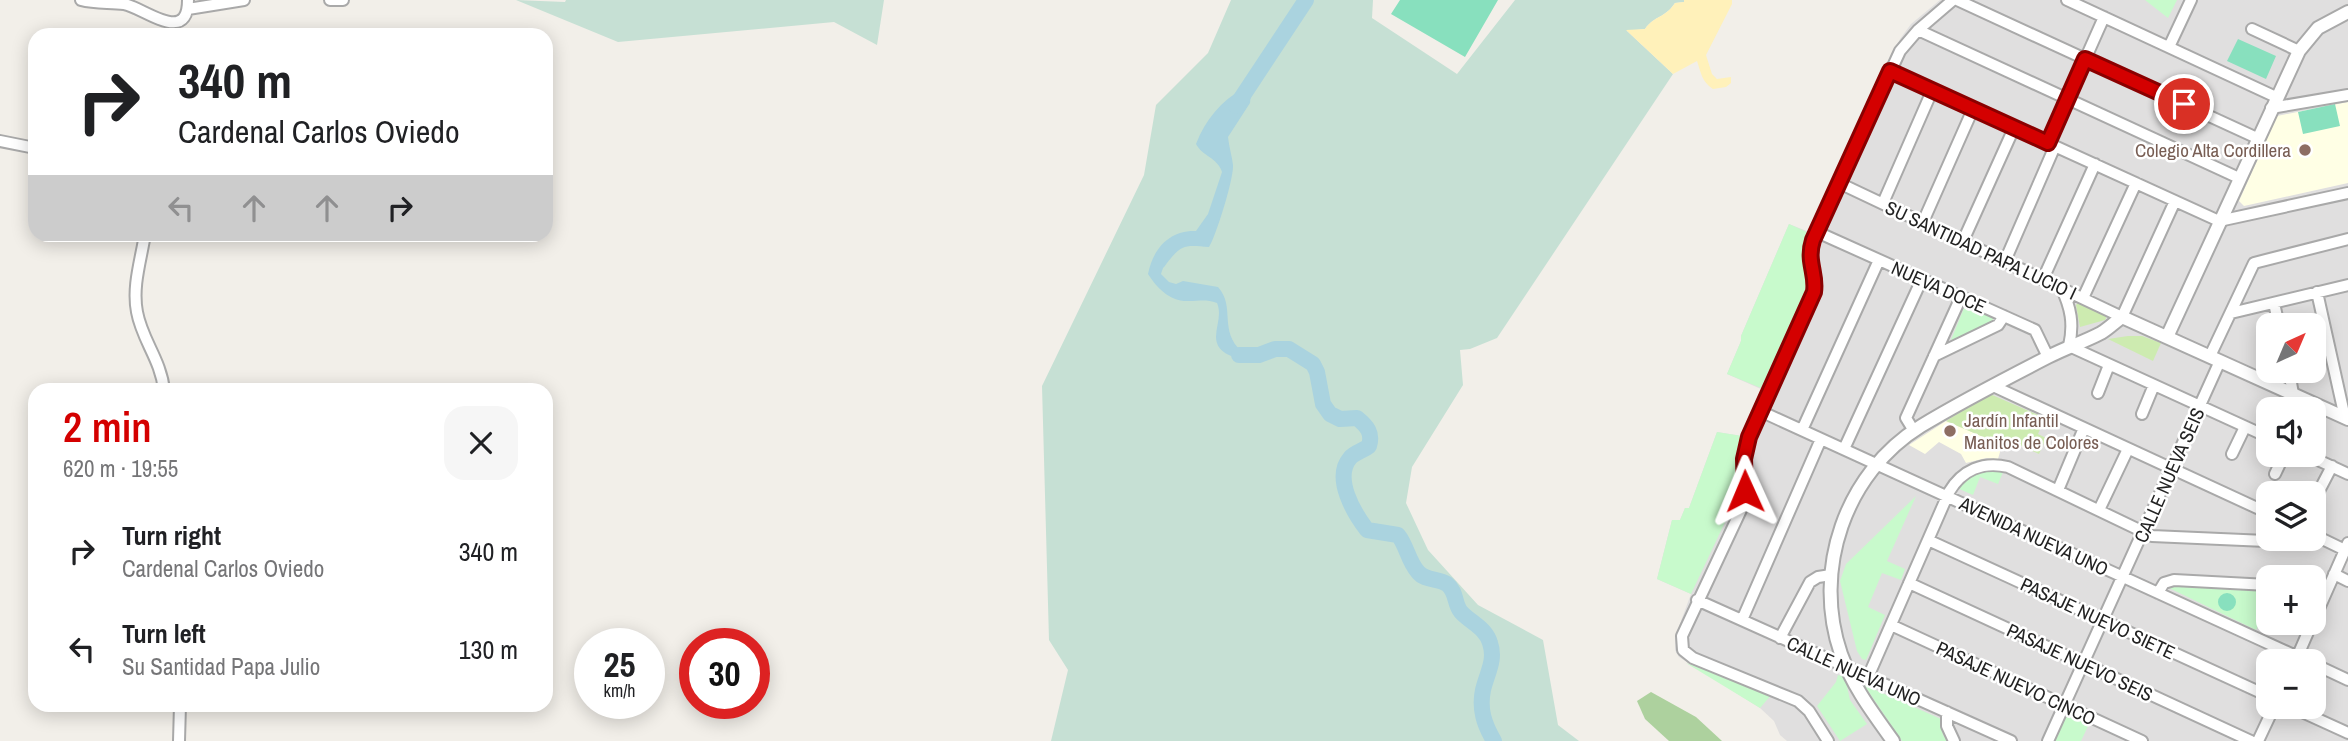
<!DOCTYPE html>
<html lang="en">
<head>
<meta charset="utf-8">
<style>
	:root { --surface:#fff; --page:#f6f6f6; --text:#202124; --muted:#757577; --accent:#d40000 }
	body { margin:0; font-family:"Archivo Narrow",sans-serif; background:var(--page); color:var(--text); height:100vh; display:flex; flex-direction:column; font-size:26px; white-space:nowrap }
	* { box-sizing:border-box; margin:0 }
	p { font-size:23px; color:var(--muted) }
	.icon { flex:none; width:38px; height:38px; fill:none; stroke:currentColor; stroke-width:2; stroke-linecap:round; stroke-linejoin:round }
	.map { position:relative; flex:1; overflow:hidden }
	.drawer { position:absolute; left:28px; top:383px; width:525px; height:329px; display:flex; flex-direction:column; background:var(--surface); border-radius:21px; box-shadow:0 4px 18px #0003 }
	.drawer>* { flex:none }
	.hud { position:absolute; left:28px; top:28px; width:525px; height:214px; border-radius:21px; box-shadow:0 4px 18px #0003; background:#fff; color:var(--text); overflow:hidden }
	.needle { width:46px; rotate:44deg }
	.controls { position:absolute; left:2256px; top:313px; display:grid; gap:14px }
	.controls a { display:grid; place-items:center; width:70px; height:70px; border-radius:14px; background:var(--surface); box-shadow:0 4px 18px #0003; font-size:35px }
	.speed { position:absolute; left:574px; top:628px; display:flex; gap:14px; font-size:35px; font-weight:700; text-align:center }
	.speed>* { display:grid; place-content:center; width:91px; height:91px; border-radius:50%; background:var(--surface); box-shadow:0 4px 18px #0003; line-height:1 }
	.speed small { font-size:18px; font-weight:400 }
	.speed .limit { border:10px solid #d22; background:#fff; color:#111 }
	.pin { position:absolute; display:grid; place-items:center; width:60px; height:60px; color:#fff; margin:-30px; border:4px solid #fff; border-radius:50%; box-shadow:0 2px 7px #0007 }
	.me { position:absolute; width:77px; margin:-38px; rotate:359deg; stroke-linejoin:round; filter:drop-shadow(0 0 5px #0008) }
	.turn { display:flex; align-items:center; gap:24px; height:147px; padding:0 35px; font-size:32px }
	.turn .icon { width:91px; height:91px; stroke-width:2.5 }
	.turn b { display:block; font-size:49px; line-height:60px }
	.lanes { display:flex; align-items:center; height:66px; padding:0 35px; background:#0003; justify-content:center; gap:35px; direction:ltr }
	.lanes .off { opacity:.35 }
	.round { display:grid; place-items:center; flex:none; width:74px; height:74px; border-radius:21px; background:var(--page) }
	.headline { display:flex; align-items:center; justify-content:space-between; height:119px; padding:0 35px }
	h1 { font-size:42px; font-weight:600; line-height:52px; color:var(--accent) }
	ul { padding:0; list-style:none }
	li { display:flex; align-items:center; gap:21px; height:98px; padding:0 35px }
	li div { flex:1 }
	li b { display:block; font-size:26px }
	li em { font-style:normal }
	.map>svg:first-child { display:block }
	.residential { fill:#e0dfdf; fill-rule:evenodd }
	.education { fill:#ffffe5 }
	.grass { fill:#cdebb0 }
	.forest { fill:#add19e }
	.wetland { fill:#c6e0d4 }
	.sand { fill:#fff1ba }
	.park { fill:#c8facc }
	.pitch { fill:#88e0be }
	.water { fill:#aad3df }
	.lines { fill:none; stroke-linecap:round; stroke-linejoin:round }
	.river { stroke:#aad3df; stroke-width:16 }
	.minor-casing { stroke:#a9a9a9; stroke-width:14 }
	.tertiary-casing { stroke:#a9a9a9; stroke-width:16 }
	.minor { stroke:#fff; stroke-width:10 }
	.tertiary { stroke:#fff; stroke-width:12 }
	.route-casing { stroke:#8a0000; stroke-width:18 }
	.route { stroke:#d40000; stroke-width:12 }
	.education-dot { fill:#8d6e63; stroke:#fff; stroke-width:2.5 }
	.labels { text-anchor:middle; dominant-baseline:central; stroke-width:5; stroke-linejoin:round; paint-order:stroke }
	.education-label { font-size:19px; fill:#785e54; stroke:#fff; text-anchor:end }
	.street-label { font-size:19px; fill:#222; stroke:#fff }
</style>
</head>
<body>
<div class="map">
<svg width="2348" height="741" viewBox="0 0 2348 741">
	<rect width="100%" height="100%" fill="#f2efe9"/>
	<path class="residential" d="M1940 0H2348V741H1787L1780 735 1774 721 1760 708 1679 657 1675 650V637L1691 594 1657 579 1672 520H1680L1685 508H1689L1717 432 1742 436 1761 389 1727 374 1741 341V336L1789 224 1809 232 1818 209 1900 39 1911 24ZM2268 326H2314V371H2268ZM2268 410H2314V455H2268ZM2268 494H2314V539H2268ZM2268 578H2314V623H2268ZM2268 662H2314V707H2268Z"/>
	<path class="education" d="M2348 102V183L2244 206 2239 201 2277 116Z
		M1946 421 2002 445 1998 459 1986 458 1966 463 1961 454 1939 442 1925 454 1909 445Z"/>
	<path class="grass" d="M2078 303 2107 316 2105 320 2080 327 2076 305Z
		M2128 336H2142L2161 343 2153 361 2108 339Z
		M1990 394 2045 418 2038 434 2046 438 2039 454 2009 440 2002 445 1946 421Z"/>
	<path class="forest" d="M1651 692 1696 717 1722 741H1669L1645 719 1637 701Z"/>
	<path class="wetland" d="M516 0 565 2 566 0H884L877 45 834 22 618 42Z
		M1231 0H1373L1372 18 1457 74 1515 0H1684V2L1675 3C1664 19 1655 15 1645 29L1627 31 1673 74 1497 338 1470 349 1460 350 1463 385 1412 467 1406 503 1428 550 1478 605 1543 640 1558 725 1579 741H1051L1068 670 1049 640 1042 386 1144 175 1156 105 1208 53Z"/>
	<path class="sand" d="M1684 0H1732V4L1706 55 1712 74 1717 79 1731 77V83L1726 87 1713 89C1702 82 1701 73 1697 61L1673 74 1626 30 1645 29C1655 15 1664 19 1675 3L1684 2Z"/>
	<path class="park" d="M2145 0H2177L2168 18Z
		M1789 224 1809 233 1804 251 1808 284 1761 388 1727 374 1741 341V336Z
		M1969 306 1994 317 1992 321 1955 342 1951 340 1964 308Z
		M1717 432 1742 436 1737 460 1738 479 1736 499 1691 594 1657 579 1672 520H1680L1685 508H1689Z
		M1982 470H2004L1998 484 1980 477 1973 495 1957 488 1963 481Z
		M1916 496 1887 561 1905 569 1901 580 1882 573 1868 607 1885 615 1866 660 1862 659 1857 651 1840 581 1846 564Z
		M2175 585 2268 590V607L2256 630 2167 587Z
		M1686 663 1772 694 1760 708Z
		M1838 675 1845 677 1850 700 1867 724 1840 741 1817 706 1836 682Z
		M1864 685 1941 719 1943 735 1947 741H1902Z
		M2067 713 2089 724 2081 741H2054Z"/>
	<path class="pitch" d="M1400 0H1498L1465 57 1391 14Z
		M2238 39 2276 56 2266 79 2227 61Z
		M2335 104 2340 126 2303 134 2298 112Z
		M2218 602a9 9 0 1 1 18 0a9 9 0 1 1-18 0Z"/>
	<path class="water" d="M1244 88 1251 93 1250 103 1228 137C1229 147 1232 156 1233 165 1234 178 1216 236 1209 247 1185 245 1182 244 1167 263 1161 272 1165 263 1161 274L1169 282 1176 284 1183 281 1218 287C1236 307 1218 330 1242 352L1257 351 1259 355 1258 359C1244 361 1216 357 1216 337 1216 325 1222 315 1217 303 1206 299 1200 301 1189 301 1170 302 1157 288 1148 274 1153 249 1169 230 1196 231L1208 214 1222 172C1217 157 1203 157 1196 144 1205 120 1221 101 1244 88Z"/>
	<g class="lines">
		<path class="river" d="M1236 106 1306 0
			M1239 355H1259L1275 349H1289L1313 364 1317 372 1323 404 1330 414 1340 419 1357 418C1367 426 1373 433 1369 446 1363 451 1355 452 1350 458 1333 478 1354 513 1367 530L1398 535C1407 546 1408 561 1418 572 1425 581 1438 578 1447 584 1457 592 1454 604 1461 612 1471 623 1486 628 1490 643 1496 660 1487 673 1483 690 1479 709 1484 724 1494 741"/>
		<g class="minor-casing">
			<path id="minor" d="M81 0C96 4 110 2 124 4 143 7 188 46 188 0
				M330 0H343
				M1957 0 2257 138
				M2067 0 2276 97
				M188 9 244 0
				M2252 29 2299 51
				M1918 30 2239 178
				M2169 47 2191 0
				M1890 71 2219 221 2348 193
				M2271 108 2348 95
				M0 141 35 148
				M2048 143 2104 17
				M1839 183 2122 317 2175 201
				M1883 203 1932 91
				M1923 222 1973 109
				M1817 232 2035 330 2048 357
				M145 234C141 260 132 286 137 312 142 340 161 360 164 390
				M1963 241 2014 128
				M2005 261 2055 146
				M2043 279 2095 164
				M2061 287C2071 308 2074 324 2069 346L2268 437
				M2317 292 2345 418
				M2083 298 2136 183
				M2274 303 2279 326
				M2231 313 2348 285
				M1934 356 1998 325 2004 316
				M2210 356 2254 263 2348 239
				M2289 371 2293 394
				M1993 386 2268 513
				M2098 393 2109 365
				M1760 411 2309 662
				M2142 414 2154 385
				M1802 430 1879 260
				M1914 431 1906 418 1961 297
				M1844 449 1922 279
				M2232 454 2245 427
				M2307 455 2348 474
				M2275 474 2284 455
				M2058 490 2084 428
				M2318 493 2332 466
				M2099 510 2128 449
				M2314 535 2345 550
				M1928 540 2268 696
				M2334 574 2348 581
				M1909 583 2251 741
				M2158 593 2164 583 2174 580 2268 585
				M1697 600 2011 741
				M1742 620 1821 439
				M2314 620 2348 543
				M1891 625 2142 741
				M1780 638 1810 582 1818 577 1831 575
				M2295 662 2312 623
				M2314 664 2348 680
				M1868 677 1949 492C1962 470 1983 461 2008 467L2152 536 2266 541 2271 539
				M2291 707 2348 733
				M1947 712V726L1954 741
				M179 741 180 705
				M1828 741 1809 711 1798 701 1693 658 1683 650 1682 636 1741 510 1745 491 1744 459 1749 437 1814 292C1817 273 1806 262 1813 240L1900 51 1918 30 1953 0
				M2048 741 2220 361
				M2258 741 2274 707"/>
		</g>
		<g class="tertiary-casing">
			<path id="tertiary" d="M2167 337 2299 51 2318 28 2348 12
				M1893 741C1873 713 1853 687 1841 654 1812 570 1845 473 1921 426 1962 401 2005 379 2048 357 2065 348 2084 342 2101 333 2108 329 2115 322 2122 317L2348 419"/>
		</g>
		<use href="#minor" class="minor"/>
		<use href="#tertiary" class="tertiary"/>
	</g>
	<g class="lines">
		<g class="route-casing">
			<path id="route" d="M1745 491 1744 459 1749 437 1814 292C1817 273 1806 262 1813 240L1890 71 2048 143 2085 59 2184 104"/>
		</g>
		<use href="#route" class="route"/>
	</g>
	<g class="education-dot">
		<circle cx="2305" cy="150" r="7"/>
		<circle cx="1950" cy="431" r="7"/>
	</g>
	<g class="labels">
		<g class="education-label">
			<text x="2291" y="150">Colegio Alta Cordillera</text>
			<text x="1964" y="420" text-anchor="start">Jardín Infantil<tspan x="1964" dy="22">Manitos de Colores</tspan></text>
		</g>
		<g class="street-label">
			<text transform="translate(1981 250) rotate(25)">SU SANTIDAD PAPA LUCIO I</text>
			<text transform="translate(1939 287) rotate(24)">NUEVA DOCE</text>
			<text transform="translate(2169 475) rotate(-66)">CALLE NUEVA SEIS</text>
			<text transform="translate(2034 536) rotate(25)">AVENIDA NUEVA UNO</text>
			<text transform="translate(2098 618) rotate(25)">PASAJE NUEVO SIETE</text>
			<text transform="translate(2080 662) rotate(25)">PASAJE NUEVO SEIS</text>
			<text transform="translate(1854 671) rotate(24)">CALLE NUEVA UNO</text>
			<text transform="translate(2016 683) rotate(25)">PASAJE NUEVO CINCO</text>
		</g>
	</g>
</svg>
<div class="controls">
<a><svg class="needle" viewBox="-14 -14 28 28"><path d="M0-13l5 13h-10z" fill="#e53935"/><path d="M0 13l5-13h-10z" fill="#757577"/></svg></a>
<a><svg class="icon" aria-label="sound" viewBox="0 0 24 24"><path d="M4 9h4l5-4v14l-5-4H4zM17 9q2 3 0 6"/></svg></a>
<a><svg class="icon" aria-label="layers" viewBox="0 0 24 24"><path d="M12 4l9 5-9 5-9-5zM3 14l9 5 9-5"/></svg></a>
<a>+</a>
<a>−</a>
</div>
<div class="speed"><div>25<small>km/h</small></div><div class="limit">30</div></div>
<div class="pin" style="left:2184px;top:104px;background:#d93025"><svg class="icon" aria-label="arrive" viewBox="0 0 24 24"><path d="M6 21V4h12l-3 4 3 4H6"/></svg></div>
<svg class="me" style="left:1745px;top:491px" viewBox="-20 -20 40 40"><path d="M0-17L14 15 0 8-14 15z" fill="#d40000" stroke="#fff" stroke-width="4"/></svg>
<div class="hud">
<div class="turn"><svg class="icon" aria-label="right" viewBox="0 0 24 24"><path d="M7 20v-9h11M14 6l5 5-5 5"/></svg><div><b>340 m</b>Cardenal Carlos Oviedo</div></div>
<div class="lanes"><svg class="icon off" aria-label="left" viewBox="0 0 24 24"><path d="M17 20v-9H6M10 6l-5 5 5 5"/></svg><svg class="icon off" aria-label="ahead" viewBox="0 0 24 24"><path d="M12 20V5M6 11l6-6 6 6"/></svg><svg class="icon off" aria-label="ahead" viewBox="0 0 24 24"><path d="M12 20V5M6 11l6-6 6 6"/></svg><svg class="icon" aria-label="right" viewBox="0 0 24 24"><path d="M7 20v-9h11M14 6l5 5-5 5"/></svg></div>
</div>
<section class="drawer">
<div class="headline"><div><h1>2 min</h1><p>620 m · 19:55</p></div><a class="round"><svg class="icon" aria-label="close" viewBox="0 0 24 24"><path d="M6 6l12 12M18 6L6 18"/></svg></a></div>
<ul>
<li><svg class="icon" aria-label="right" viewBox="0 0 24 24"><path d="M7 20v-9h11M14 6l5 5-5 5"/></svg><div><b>Turn right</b><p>Cardenal Carlos Oviedo</p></div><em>340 m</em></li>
<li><svg class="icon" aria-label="left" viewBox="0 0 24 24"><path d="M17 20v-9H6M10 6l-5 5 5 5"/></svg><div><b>Turn left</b><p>Su Santidad Papa Julio</p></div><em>130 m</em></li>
</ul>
</section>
</div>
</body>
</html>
